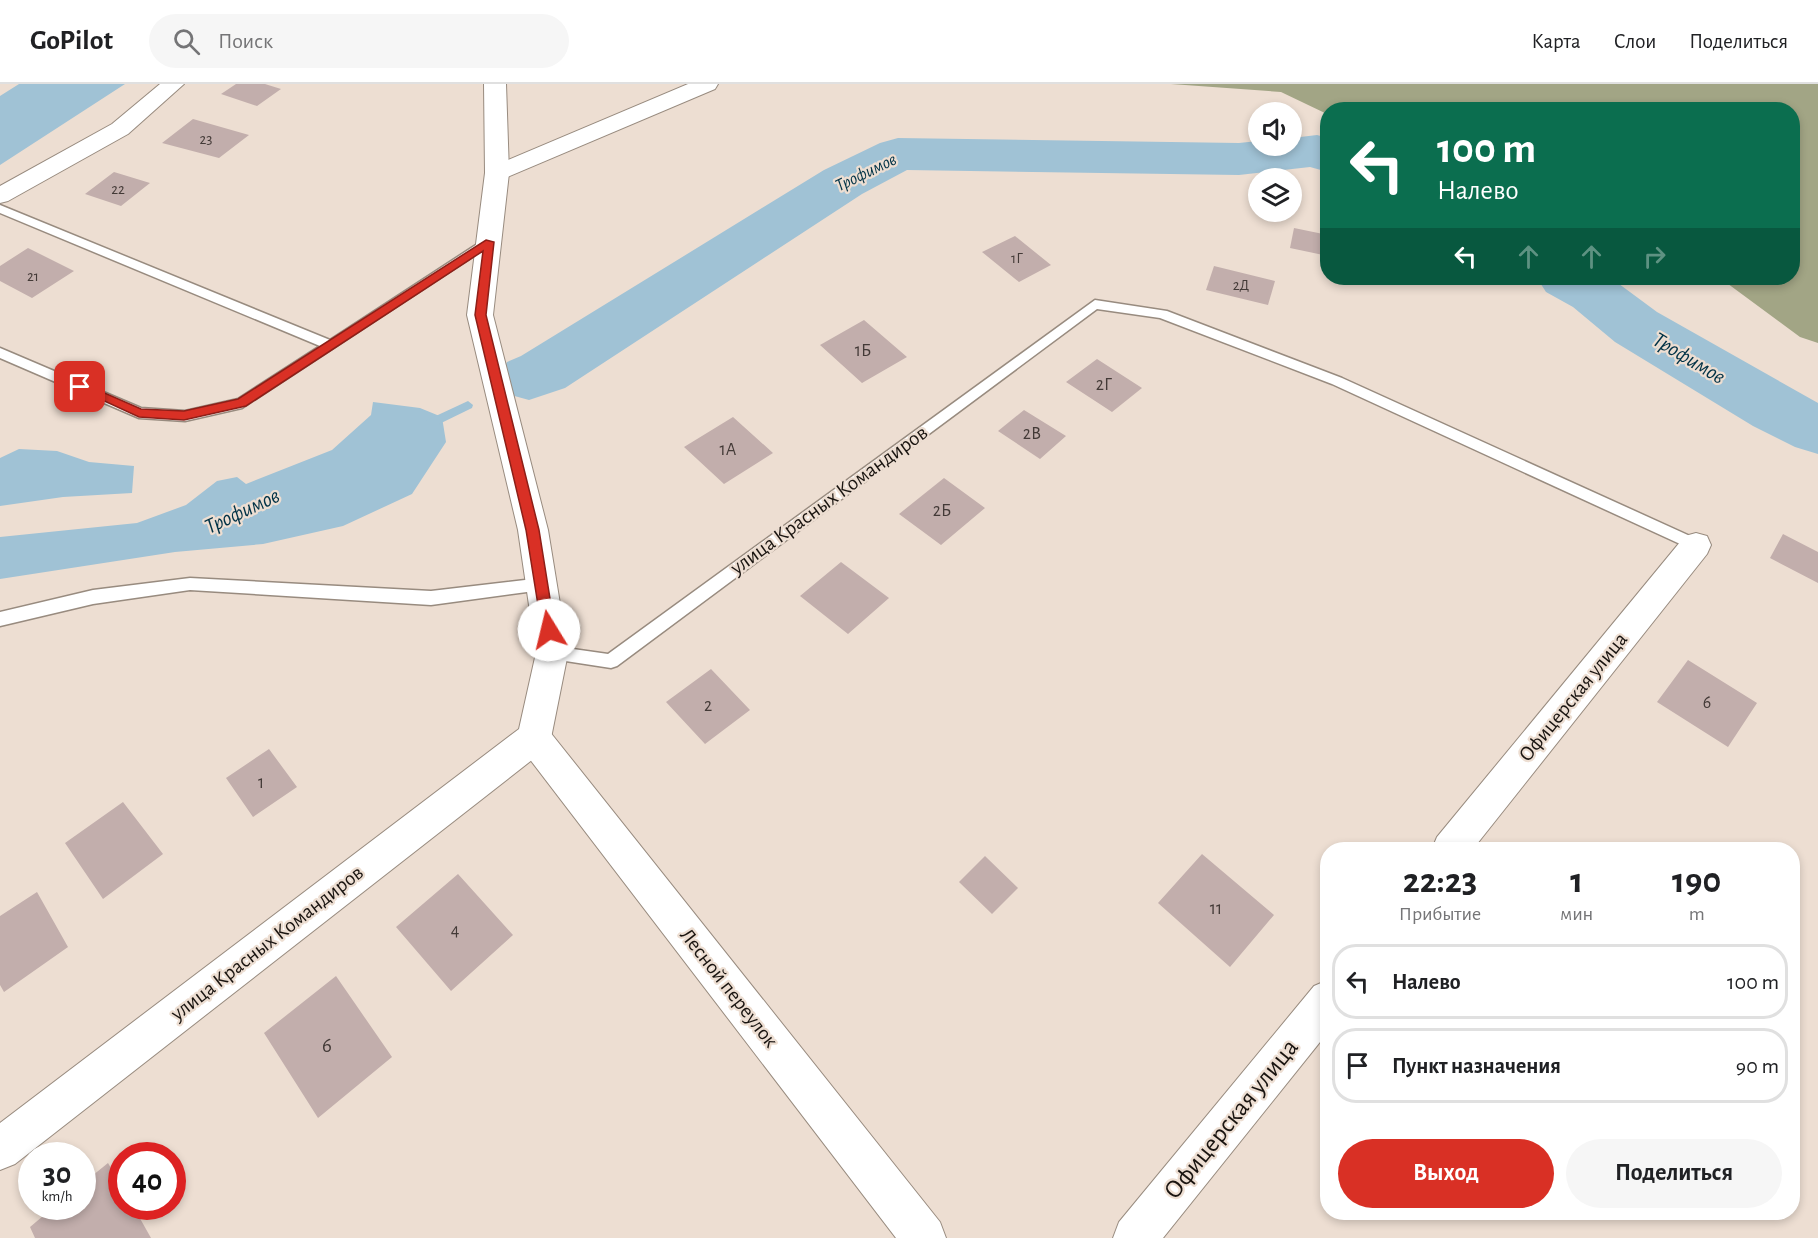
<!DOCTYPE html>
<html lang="ru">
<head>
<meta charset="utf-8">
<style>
	:root { --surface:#fff; --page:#f6f6f6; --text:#202124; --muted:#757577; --line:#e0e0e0; --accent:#d93025 }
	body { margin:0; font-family:"Alegreya Sans",sans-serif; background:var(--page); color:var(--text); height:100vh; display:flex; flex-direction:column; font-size:22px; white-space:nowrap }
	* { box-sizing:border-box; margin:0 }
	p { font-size:20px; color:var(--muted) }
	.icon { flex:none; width:33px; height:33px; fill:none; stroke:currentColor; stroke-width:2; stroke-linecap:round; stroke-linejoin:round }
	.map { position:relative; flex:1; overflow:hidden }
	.sheet { position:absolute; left:1320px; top:758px; width:480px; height:378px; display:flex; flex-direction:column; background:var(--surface); border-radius:24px; box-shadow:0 3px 9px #0003 }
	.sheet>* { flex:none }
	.hud { position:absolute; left:1320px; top:18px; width:480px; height:183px; border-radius:24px; box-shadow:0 3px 9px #0003; background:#0b6e4f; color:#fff; overflow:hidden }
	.buttons { position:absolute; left:1248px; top:18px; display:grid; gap:12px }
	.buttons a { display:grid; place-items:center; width:54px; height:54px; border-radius:50%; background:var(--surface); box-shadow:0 3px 9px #0003; font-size:30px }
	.speed { position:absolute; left:18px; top:1058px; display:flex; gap:12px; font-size:30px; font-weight:700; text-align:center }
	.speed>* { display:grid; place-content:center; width:78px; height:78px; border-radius:50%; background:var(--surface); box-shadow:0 3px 9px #0003; line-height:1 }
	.speed small { font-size:15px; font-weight:400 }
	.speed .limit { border:9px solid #d22; background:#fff; color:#111 }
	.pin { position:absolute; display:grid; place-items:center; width:51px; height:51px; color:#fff; margin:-26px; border-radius:12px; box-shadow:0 3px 9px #0006 }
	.me { position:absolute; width:66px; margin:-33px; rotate:351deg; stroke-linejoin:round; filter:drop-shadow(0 0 4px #0008) }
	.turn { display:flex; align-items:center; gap:21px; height:126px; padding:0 18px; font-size:27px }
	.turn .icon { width:78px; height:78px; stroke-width:2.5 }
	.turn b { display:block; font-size:42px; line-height:51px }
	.lanes { display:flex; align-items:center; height:57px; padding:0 18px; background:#0003; justify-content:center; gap:30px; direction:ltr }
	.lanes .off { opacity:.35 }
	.eta { display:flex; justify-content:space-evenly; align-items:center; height:102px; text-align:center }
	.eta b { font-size:36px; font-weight:700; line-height:42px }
	.action { display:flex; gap:12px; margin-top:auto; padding:12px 18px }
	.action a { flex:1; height:69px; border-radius:36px; background:var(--accent); color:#fff; font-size:24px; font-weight:700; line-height:69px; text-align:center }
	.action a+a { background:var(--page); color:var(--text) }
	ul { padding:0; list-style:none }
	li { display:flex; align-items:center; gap:18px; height:75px; margin:0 12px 9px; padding:0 6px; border:3px solid var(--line); border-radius:24px }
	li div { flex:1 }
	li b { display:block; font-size:22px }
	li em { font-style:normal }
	header { display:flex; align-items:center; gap:36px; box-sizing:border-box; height:84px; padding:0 30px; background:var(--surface); border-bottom:2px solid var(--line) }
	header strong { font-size:28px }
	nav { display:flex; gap:33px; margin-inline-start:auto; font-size:21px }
	.search { width:420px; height:54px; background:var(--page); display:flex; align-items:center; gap:15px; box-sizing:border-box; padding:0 21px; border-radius:33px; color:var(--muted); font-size:22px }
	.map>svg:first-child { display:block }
	.forest { fill:#a2a585 }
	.water { fill:#a0c2d5 }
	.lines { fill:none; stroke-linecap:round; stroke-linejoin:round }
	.stream { fill:#a0c2d5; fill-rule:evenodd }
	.river { fill:#a0c2d5; fill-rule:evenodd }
	.building { fill:#c2aeac }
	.service-casing { stroke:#988b7f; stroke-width:3 }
	.minor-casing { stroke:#988b7f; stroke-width:2 }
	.tertiary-casing { stroke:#988b7f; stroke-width:2 }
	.service { fill:#fff; fill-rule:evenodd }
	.minor { fill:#fff; fill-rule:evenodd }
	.tertiary { fill:#fff; fill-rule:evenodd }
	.route { fill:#d93025; stroke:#8d1f18; stroke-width:1.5 }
	.labels { text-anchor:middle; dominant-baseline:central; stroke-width:4.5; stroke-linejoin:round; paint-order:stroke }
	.far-number-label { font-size:15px; fill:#433a37 }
	.far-water-label { font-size:18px; font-style:italic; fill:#003246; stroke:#edded2 }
	.number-label { font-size:18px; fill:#433a37 }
	.street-label { font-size:21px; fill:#191410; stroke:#edded2 }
	.near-number-label { font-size:21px; fill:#433a37 }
	.water-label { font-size:22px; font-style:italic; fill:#003246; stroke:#edded2 }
	.near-street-label { font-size:26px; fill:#191410; stroke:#edded2 }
</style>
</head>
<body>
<header>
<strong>GoPilot</strong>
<div class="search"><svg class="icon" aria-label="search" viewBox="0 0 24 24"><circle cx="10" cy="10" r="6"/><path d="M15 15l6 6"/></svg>Поиск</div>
<nav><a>Карта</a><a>Слои</a><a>Поделиться</a></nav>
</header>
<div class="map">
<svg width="1818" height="1154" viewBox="0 0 1818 1154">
	<rect width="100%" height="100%" fill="#edded2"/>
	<path class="forest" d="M1171 0H1818V259L1800 253 1720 194H1792V26H1328L1327 30 1281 8Z"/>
	<path class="water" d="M19 0H125L0 81V12Z
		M373 318 420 324 442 333 446 358 412 410 343 442 263 460 175 468 0 495V453L137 439 186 421 217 397 237 393 246 400 332 366 371 331Z
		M19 365 57 367 89 378 134 382 132 409 63 413 0 422V374Z"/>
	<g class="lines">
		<path class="stream" d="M468 317 473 321 472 324 433 343H425L424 340 425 337Z"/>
		<path class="river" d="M1317 51 1328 54V88L1310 83 1239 91 907 86 862 110 565 304 529 316 507 310 498 294 507 278 521 272 824 86 880 59 898 54 1239 59 1258 57V62H1292V54Z
			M1537 194H1611L1657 228 1818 319V370L1795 363 1753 342 1615 258 1573 223 1546 208Z"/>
	</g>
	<path class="building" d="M236 0H265L281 5 257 22 221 10Z
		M193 35 249 51 219 74 162 59Z
		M114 88 150 99 121 122 85 110Z
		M1294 144 1328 151V172L1290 164Z
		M1015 152 1051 181 1019 198 982 168Z
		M28 164 74 187 32 214 0 197V182Z
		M1214 182 1275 197 1268 221 1206 206Z
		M864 236 907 273 862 299 820 261Z
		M1097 275 1142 304 1112 328 1066 298Z
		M1024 326 1066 352 1040 375 998 347Z
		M733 333 773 369 724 400 684 363Z
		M944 394 985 424 941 461 899 430Z
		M1783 450 1818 468V499L1770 474Z
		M841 478 889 514 848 550 800 512Z
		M1688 576 1757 619 1728 663 1657 618Z
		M711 585 750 626 705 660 666 618Z
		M269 665 297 703 253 733 226 694Z
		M123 718 163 770 103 815 65 759Z
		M1202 770 1274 831 1230 883 1158 819Z
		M985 772 1018 804 992 830 959 798Z
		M458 790 513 851 451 907 396 843Z
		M37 808 68 863 4 908 0 901V832Z
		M336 892 392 973 318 1034 264 949Z
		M108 1079 122 1103V1122H133L151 1154H35L30 1143 55 1122H82V1100Z"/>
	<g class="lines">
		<g class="service-casing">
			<path id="service" d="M0 121 330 256 485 155 489 154 495 158 242 324 185 337 139 334 0 274V264L141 324 185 327 238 315 320 262 0 129Z
				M1095 216 1167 227 1342 294 1701 457 1704 461 1701 465H1691L1332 300 1160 234 1097 225 617 582 611 584 546 574 544 569 546 564 552 562 608 570Z
				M190 494 431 507 542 494 548 495 550 500 548 505 542 506 431 521 190 506 93 520 0 542V528L93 506Z"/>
		</g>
		<g class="minor-casing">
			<path id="minor" d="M160 0H184L128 50 8 117 0 119V102L112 40Z
				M688 0H718L715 5 505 94H489L485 89 489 84Z
				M1696 449 1707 452 1711 461 1707 470 1473 765H1432L1437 753 1685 452Z
				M534 639 546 643 940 1138 946 1154H896L522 665 517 654 522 643Z
				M1328 896V948L1163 1154H1113L1119 1138 1314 902Z"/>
		</g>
		<g class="tertiary-casing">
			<path id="tertiary" d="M484 0H506L509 89 493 231 548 446 568 569 551 654 546 665 15 1080 0 1086V1039L519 645 536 569 518 446 467 231 485 89Z"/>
		</g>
		<use href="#service" class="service"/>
		<use href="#minor" class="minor"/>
		<use href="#tertiary" class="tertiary"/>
	</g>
	<path class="route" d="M486 156 494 158 486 231 539 446 555 546 553 550H544L542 546 526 446 475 231 483 167 246 322 184 336 139 333 74 303 76 300H84L141 325 184 327 238 315Z"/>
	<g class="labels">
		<g class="far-number-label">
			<text x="206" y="55">23</text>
			<text x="118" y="105">22</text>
			<text x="1017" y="174">1Г</text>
			<text x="33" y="192">21</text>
			<text x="1241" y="201">2Д</text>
		</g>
		<g class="far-water-label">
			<text transform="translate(866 89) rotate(-26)">Трофимов</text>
		</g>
		<g class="number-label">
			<text x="863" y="267">1Б</text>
			<text x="1104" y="301">2Г</text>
			<text x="1032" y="350">2В</text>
			<text x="728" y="366">1А</text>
			<text x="942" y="427">2Б</text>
			<text x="1707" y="619">6</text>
			<text x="708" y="622">2</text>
			<text x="261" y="699">1</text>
			<text x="1216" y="825">11</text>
			<text x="455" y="847">4</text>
		</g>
		<g class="street-label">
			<text transform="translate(829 416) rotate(-36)">улица Красных Командиров</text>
			<text transform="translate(1573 613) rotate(-51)">Офицерская улица</text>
			<text transform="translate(267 859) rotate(-38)">улица Красных Командиров</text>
			<text transform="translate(729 904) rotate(52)">Лесной переулок</text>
		</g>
		<g class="near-number-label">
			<text x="327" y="961">6</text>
		</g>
		<g class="water-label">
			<text transform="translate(1689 274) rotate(31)">Трофимов</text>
			<text transform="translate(242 427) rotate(-25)">Трофимов</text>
		</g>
		<g class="near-street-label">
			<text transform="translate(1231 1035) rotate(-51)">Офицерская улица</text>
		</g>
	</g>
</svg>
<div class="buttons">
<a><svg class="icon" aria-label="sound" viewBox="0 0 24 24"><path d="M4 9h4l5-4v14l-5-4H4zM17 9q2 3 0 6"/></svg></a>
<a><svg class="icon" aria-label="layers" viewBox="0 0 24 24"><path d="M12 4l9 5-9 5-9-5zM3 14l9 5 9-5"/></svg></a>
</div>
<div class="speed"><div>30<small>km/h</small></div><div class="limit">40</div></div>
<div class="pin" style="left:80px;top:303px;background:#d93025"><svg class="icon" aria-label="arrive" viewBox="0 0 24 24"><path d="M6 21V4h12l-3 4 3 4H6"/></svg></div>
<svg class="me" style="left:549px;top:546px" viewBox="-20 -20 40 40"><circle r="19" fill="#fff"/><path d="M0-13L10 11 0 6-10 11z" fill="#d93025"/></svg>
<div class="hud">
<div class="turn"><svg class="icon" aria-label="left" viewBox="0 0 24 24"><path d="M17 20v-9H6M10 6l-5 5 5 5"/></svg><div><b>100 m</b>Налево</div></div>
<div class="lanes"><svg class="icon" aria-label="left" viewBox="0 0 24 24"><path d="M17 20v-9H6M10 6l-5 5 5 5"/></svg><svg class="icon off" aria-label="ahead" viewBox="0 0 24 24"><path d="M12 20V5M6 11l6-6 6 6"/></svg><svg class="icon off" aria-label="ahead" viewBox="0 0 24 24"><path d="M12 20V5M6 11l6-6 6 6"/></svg><svg class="icon off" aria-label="right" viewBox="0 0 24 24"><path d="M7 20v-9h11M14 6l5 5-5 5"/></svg></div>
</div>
<section class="sheet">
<div class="eta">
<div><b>22:23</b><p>Прибытие</p></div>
<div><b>1</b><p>мин</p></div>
<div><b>190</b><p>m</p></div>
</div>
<ul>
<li><svg class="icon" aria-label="left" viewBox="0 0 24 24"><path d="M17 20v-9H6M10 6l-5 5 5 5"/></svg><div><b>Налево</b></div><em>100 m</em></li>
<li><svg class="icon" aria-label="arrive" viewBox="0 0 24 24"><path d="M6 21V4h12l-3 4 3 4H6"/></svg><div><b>Пункт назначения</b></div><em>90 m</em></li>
</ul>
<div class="action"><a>Выход</a><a>Поделиться</a></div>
</section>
</div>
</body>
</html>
